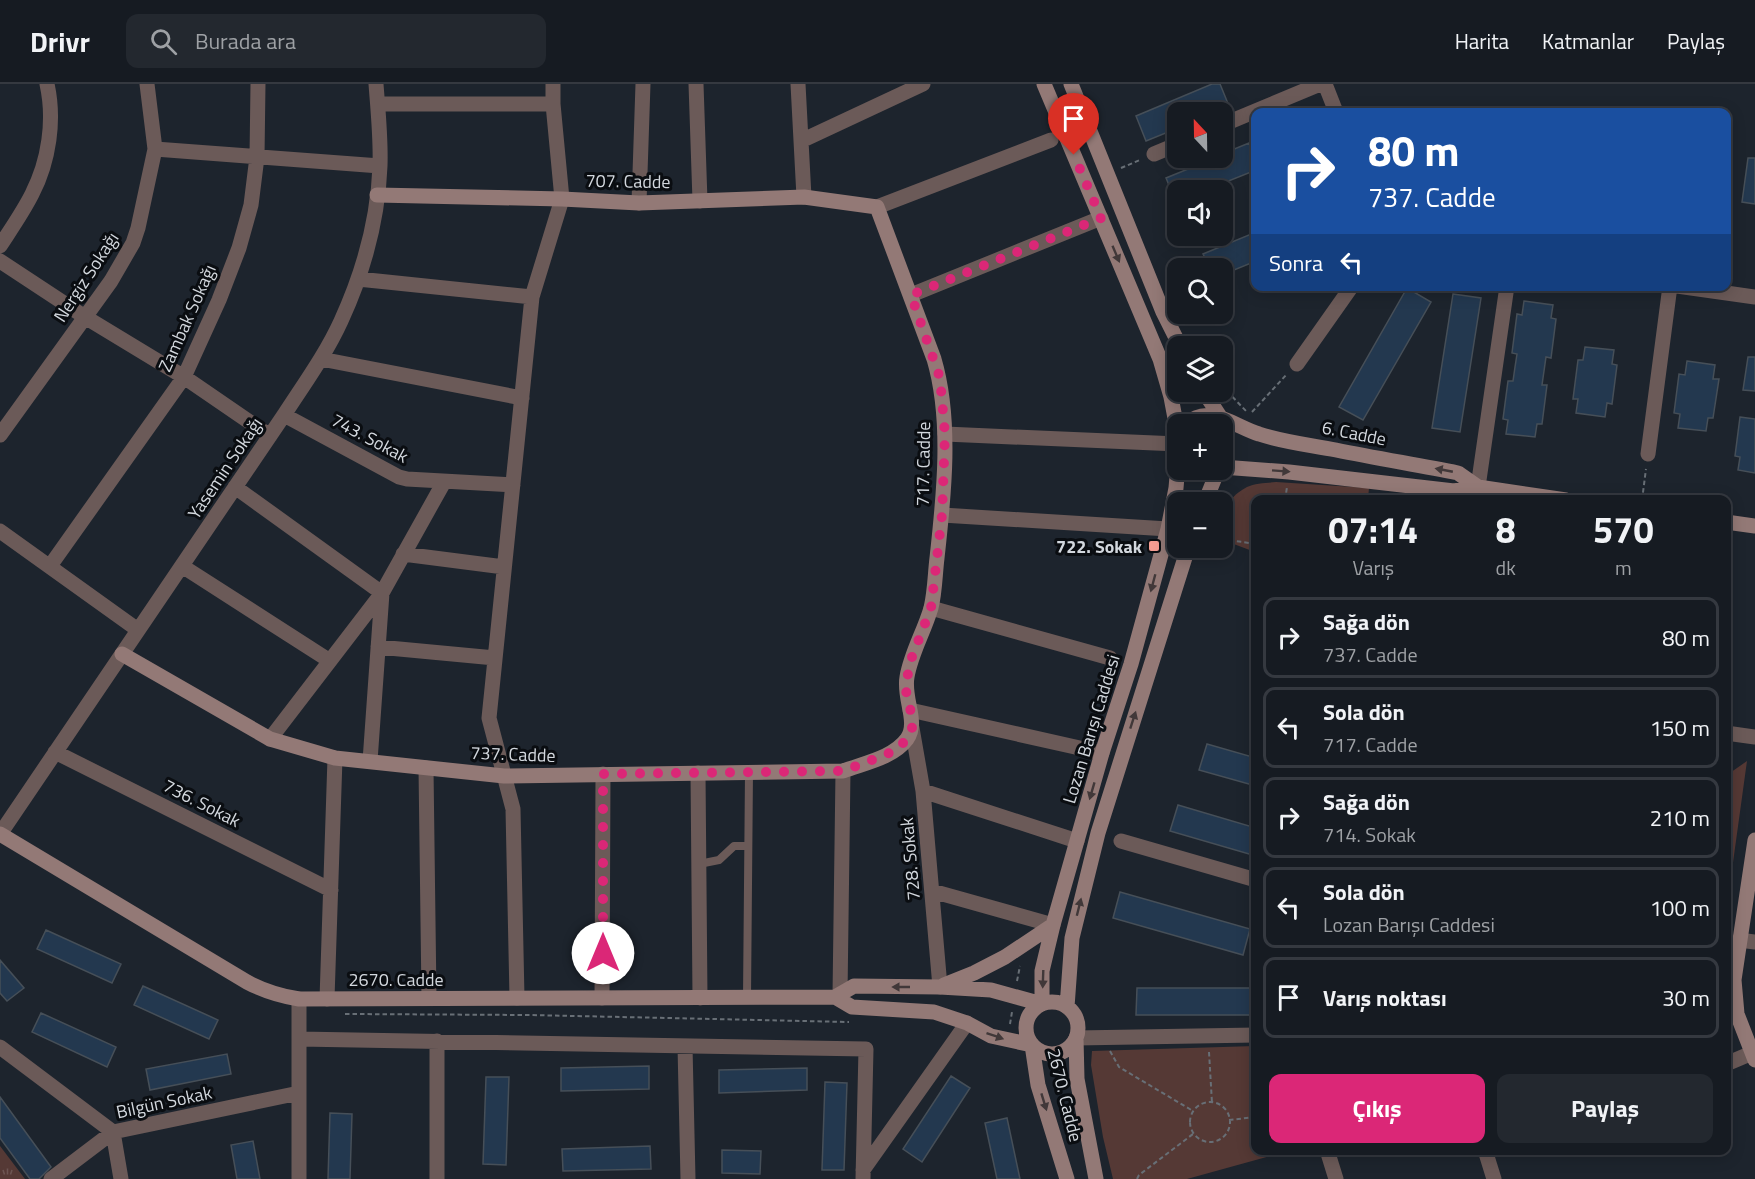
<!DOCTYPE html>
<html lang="tr">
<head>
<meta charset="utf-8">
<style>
	:root { --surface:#161b22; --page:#23282f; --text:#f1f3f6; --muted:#9ea1a5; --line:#353940; --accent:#db2777 }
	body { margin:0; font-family:"Titillium Web",sans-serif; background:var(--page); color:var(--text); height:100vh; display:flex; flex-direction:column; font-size:22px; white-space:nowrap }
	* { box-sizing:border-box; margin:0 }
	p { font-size:20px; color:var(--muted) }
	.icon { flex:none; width:33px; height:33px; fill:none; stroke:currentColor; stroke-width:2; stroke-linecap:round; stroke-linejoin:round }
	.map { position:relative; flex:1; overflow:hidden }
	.sheet { position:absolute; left:1251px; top:411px; width:480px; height:660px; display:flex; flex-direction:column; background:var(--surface); border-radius:12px; box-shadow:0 3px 15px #0003,0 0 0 2px var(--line) }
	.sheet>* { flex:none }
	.top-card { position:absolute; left:1251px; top:24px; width:480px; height:183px; border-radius:12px; box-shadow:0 3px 15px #0003,0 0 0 2px var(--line); background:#1a4fa0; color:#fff; overflow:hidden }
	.needle { width:39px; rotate:338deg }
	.tools { position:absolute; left:1167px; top:18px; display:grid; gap:12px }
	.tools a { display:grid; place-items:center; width:66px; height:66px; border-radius:12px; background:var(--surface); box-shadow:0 3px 15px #0003,0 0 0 2px var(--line); font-size:30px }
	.pin { position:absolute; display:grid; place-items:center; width:51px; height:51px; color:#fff; margin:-62px -26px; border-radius:50% 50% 50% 0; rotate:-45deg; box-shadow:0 0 6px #0007 }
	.pin .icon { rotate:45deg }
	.me { position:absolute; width:66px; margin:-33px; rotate:0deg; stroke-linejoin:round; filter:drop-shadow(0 0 4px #0008) }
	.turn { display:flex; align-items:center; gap:21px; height:126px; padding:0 18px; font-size:27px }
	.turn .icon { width:78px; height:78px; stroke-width:2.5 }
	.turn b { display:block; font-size:42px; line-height:51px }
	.then { display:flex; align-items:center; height:57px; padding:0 18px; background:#0003; gap:12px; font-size:22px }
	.eta { display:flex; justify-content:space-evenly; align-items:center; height:102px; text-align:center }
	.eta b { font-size:36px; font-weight:700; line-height:42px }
	.action { display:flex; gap:12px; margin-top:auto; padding:12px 18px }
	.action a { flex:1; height:69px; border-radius:12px; background:var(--accent); color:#fff; font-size:24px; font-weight:700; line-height:69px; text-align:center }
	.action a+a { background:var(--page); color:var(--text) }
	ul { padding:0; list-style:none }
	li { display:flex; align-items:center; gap:18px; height:81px; margin:0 12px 9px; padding:0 6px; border:3px solid var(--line); border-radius:12px }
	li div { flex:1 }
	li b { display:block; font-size:22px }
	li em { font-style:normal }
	header { display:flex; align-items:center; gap:36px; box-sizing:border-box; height:84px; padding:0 30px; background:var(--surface); border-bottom:2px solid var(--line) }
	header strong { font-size:28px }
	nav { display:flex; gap:33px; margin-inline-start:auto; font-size:21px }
	.search { width:420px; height:54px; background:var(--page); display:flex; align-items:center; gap:15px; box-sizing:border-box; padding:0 21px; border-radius:12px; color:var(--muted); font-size:22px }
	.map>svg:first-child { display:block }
	.grass { fill:url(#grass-tufts) }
	.park { fill:#553935 }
	.building { fill:#23384f; stroke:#464f58; stroke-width:1.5 }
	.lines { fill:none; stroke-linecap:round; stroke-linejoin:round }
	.path { stroke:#686f76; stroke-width:2; stroke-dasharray:4.5 3; stroke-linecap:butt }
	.lane { stroke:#6b5a58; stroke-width:8 }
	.street { stroke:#6b5a58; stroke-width:15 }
	.secondary { stroke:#937976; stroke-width:15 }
	.oneway { fill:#413839 }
	.route { stroke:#db2777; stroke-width:10; stroke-dasharray:0 18 }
	.poi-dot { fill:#f59c92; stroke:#0a0d11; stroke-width:2 }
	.labels { text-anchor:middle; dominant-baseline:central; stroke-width:6; stroke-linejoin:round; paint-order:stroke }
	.street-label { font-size:18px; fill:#d3d8de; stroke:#0a0d11 }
	.poi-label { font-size:18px; font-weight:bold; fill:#d3d8de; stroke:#0a0d11; text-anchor:end }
</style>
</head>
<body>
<header>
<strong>Drivr</strong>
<div class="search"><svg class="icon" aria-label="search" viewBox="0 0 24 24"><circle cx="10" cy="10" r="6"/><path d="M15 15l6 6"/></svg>Burada ara</div>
<nav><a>Harita</a><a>Katmanlar</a><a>Paylaş</a></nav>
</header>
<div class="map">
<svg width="1755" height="1095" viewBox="0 0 1755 1095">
	<defs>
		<pattern id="grass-tufts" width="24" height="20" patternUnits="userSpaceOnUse" patternTransform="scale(1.5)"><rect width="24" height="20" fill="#553935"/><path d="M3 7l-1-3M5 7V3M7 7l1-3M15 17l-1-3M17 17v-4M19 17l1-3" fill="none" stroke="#6d5552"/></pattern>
	</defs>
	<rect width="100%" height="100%" fill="#1d242d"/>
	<path class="grass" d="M0 1062 25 1095H0Z"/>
	<path class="park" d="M1276 398 1369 404 1368 415 1256 416 1255 468 1223 456C1222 432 1224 415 1247 403 1255 399 1267 399 1276 398Z
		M1747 677 1727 822V691Z
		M1255 962 1256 1066 1288 1067 1187 1095H1113L1103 1053 1091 981 1092 967Z"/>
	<path class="building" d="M1212 0H1220L1229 22 1214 28H1178V44L1146 57 1136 32Z
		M1249 59 1256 75V86L1206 106H1171L1166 94 1215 74H1222V70Z
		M1748 74H1755V120L1742 118Z
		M1256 148V177L1222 191V184H1210L1203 170Z
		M1407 204 1431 218 1363 336 1339 323Z
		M1453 210 1481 214 1460 348 1432 344Z
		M1524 217 1553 221 1551 234 1556 235 1551 274 1546 273 1542 301H1547L1542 340H1537L1535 353 1506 350 1508 336 1503 335 1508 297H1513L1515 283 1517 270 1512 269 1517 230 1522 231Z
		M1585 263 1614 266 1612 280 1617 281 1612 320 1607 319 1605 333 1576 329 1578 315H1573L1578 276H1583Z
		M1748 273H1755V307L1743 306Z
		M1687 277 1715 281 1713 295H1719L1713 334H1708L1706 347 1678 344 1680 330 1674 329 1679 290 1685 291Z
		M1740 333 1755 335V389L1738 386 1740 373 1735 372Z
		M1207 660 1256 674V702L1199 686Z
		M1178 721 1256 744V772L1170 747Z
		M1120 808 1250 845 1243 871 1113 834Z
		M46 846 121 880 112 899 37 865Z
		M0 876 24 904 7 917 0 909Z
		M143 902 218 936 209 955 134 921Z
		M1137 904H1256V931H1136Z
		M41 929 116 963 107 983 32 948Z
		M227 970 231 990 150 1006 146 985Z
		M649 982V1005L561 1007V984Z
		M807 984V1006L719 1009V986Z
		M951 992 970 1004 922 1078 903 1065Z
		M486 993H509L506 1081 483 1080Z
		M825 998 847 999 844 1086H822Z
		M0 1013 51 1083 39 1095H30L0 1054Z
		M330 1029 352 1030 350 1095H328Z
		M1007 1034 1020 1095H997L985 1039Z
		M253 1057 260 1095H237L231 1061Z
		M650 1062 651 1085 563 1087 562 1065Z
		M722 1066 761 1067 760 1090 722 1089Z"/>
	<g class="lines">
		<path class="path" d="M1121 84 1140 76
			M1222 302 1247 328
			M1252 328 1287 290
			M1285 416 1287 403
			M1642 416 1646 385
			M1222 455 1256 460
			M1017 897 1020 882
			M345 930 530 931 849 938
			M1010 940 1012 928
			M1110 967 1119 983 1193 1027
			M1209 968 1212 1019
			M1190 1038a20 20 0 1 1 40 0a20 20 0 1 1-40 0Z
			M1229 1036 1256 1033
			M1137 1095 1139 1091 1193 1050"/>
		<path class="lane" d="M699 780 719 776 734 762H747
			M747 913 749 688"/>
		<path class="street" d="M696 0 700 117
			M798 0 804 113
			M1325 0 1336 28
			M378 20H553
			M1222 41 1320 0
			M801 57 923 0
			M155 65 380 82
			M1154 70 1178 60
			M639 119 643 0
			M877 123 1051 56
			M0 162C11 145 23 128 32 110 49 77 55 36 47 0
			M0 177 85 233 184 293 270 352
			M358 195 532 213
			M1677 202 1755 213
			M911 211 1101 134
			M321 275 522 314
			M1297 280 1352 202
			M284 331 399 393 407 395 513 401
			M945 350 1178 360
			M0 351 111 197 133 159 138 144 155 65 147 0
			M1648 370 1670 202
			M235 403 382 509 370 677
			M1478 403 1507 202
			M942 431 1168 445
			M0 447 138 546
			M403 470 504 483
			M50 482 184 293 219 216 239 164 251 121 257 73 258 0
			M182 482 330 577
			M931 524 1110 574
			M378 563 495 574
			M910 626 1102 669
			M912 644 923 707 940 903
			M1726 649 1755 653
			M270 655 382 509 444 398
			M55 668 331 806
			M426 684 429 914
			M698 689 700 914
			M923 707 1077 757
			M0 750 284 331C304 300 326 270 341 237 363 189 378 135 380 82 381 55 378 27 376 0
			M1121 757 1256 796
			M932 807 1053 841
			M1739 856 1755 858
			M840 911 843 687
			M517 914 513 725 489 634 532 213 562 115 553 20V0
			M602 914 603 690
			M327 915 335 674
			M1076 954 1256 951
			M299 955 866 965 863 1095
			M437 957V1095
			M685 962 688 1095
			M0 963 113 1048 121 1095
			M1726 980 1752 969
			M1327 1066 1336 1095
			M1485 1066 1494 1095
			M863 1086 967 939
			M51 1095 113 1048 299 1009
			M299 1095V915"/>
		<path class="secondary" d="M1044 0 1160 275 1171 313 1178 350
			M1071 0 1163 228 1180 262
			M1204 308 1221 334V338
			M1187 340C1208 319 1236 343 1259 350 1283 358 1310 361 1336 366 1376 374 1417 381 1458 389L1478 403 1454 407 1289 388 1222 383
			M1222 347V362
			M1197 386 1207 387 1216 386
			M1478 403 1566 416
			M1205 418 1218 386
			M1726 438 1755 442
			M122 570 270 655 335 674 504 692 843 687C864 679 893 674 907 655 919 638 903 615 907 593 911 569 924 548 931 524 935 508 935 490 937 474 944 411 952 336 934 275L877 123 804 113 639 119 562 115 377 111
			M0 750 247 898C264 907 280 912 299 915L835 913
			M1755 756 1734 896 1737 930 1755 976
			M944 901 974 889 1005 873 1053 841
			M1026 944a26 26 0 1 1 52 0a26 26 0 1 1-52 0Z
			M1042 920V887L1053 841 1102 669 1131 580 1168 445 1176 404 1178 381
			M1067 923 1072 854 1098 749 1188 464
			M1076 954 1077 995 1096 1095
			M1032 961 991 952 967 939 934 928 852 923 835 913 854 902 940 903 991 906 1042 920
			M1032 961 1038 1001 1067 1095"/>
	</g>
	<defs><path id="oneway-solid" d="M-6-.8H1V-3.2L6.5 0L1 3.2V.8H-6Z" transform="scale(1.5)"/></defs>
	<g class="oneway">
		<use href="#oneway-solid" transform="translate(1116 170) rotate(67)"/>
		<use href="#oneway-solid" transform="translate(1444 386) rotate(-169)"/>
		<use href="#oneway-solid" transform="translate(1281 387) rotate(4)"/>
		<use href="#oneway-solid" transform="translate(1153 499) rotate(105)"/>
		<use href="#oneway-solid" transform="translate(1133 636) rotate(-72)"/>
		<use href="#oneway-solid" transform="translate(1092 707) rotate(106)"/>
		<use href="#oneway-solid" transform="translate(1079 823) rotate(-76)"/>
		<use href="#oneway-solid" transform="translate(1043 895) rotate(92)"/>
		<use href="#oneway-solid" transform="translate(901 903) rotate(-180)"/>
		<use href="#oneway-solid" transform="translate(995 952) rotate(19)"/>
		<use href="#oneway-solid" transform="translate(1044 1018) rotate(73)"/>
	</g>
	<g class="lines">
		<path class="route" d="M603 869V690L843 687 885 671 899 664 908 653 912 644V633L906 607 907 594 912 573 931 524 942 431 945 350 940 294 911 211 1101 134 1074 71"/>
	</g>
	<rect class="poi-dot" x="1148" y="456" width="12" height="12" rx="3"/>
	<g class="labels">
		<g class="street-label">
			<text transform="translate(628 97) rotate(1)">707. Cadde</text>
			<text transform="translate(86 193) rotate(-57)">Nergiz Sokağı</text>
			<text transform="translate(187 234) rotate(-66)">Zambak Sokağı</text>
			<text transform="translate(1354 349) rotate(11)">6. Cadde</text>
			<text transform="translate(370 354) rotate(28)">743. Sokak</text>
			<text transform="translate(923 380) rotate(-89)">717. Cadde</text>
			<text transform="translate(225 384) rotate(-56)">Yasemin Sokağı</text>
			<text transform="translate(1091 645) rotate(-73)">Lozan Barışı Caddesi</text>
			<text transform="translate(513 670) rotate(2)">737. Cadde</text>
			<text transform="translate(202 719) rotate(27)">736. Sokak</text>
			<text transform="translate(910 775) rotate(-95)">728. Sokak</text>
			<text x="396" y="895">2670. Cadde</text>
			<text transform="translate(1065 1011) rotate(76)">2670. Cadde</text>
			<text transform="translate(164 1018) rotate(-12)">Bilgün Sokak</text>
		</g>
		<g class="poi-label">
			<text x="1142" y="462">722. Sokak</text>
		</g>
	</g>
</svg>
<div class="tools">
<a><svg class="needle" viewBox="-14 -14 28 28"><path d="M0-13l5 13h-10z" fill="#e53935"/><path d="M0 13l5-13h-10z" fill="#9ea1a5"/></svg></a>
<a><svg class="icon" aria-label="sound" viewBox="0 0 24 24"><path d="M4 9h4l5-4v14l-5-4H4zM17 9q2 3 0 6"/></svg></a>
<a><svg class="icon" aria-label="search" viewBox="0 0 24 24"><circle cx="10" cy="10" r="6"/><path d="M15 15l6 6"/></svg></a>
<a><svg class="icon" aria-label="layers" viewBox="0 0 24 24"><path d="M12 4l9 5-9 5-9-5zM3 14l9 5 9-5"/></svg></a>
<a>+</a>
<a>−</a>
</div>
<div class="pin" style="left:1074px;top:71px;background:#d93025"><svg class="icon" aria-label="arrive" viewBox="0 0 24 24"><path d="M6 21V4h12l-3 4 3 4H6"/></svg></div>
<svg class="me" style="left:603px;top:869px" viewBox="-20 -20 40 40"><circle r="19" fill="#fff"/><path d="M0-13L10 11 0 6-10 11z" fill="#db2777"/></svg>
<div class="top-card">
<div class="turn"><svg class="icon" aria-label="right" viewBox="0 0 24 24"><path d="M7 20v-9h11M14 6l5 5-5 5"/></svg><div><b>80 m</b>737. Cadde</div></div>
<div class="then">Sonra<svg class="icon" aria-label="left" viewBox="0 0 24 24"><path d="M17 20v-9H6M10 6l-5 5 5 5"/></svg></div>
</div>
<section class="sheet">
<div class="eta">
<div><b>07:14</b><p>Varış</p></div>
<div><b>8</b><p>dk</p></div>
<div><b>570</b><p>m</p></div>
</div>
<ul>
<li><svg class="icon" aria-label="right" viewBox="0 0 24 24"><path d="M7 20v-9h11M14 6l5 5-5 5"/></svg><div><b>Sağa dön</b><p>737. Cadde</p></div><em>80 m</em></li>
<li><svg class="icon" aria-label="left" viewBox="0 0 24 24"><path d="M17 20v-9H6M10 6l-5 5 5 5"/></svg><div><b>Sola dön</b><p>717. Cadde</p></div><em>150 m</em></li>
<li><svg class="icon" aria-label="right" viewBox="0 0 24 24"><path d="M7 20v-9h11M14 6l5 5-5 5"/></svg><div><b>Sağa dön</b><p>714. Sokak</p></div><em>210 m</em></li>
<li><svg class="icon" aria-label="left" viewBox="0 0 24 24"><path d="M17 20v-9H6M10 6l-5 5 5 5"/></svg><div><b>Sola dön</b><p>Lozan Barışı Caddesi</p></div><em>100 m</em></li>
<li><svg class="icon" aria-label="arrive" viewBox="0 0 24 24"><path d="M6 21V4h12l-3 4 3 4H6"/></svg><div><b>Varış noktası</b></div><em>30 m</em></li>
</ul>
<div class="action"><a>Çıkış</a><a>Paylaş</a></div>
</section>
</div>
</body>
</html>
